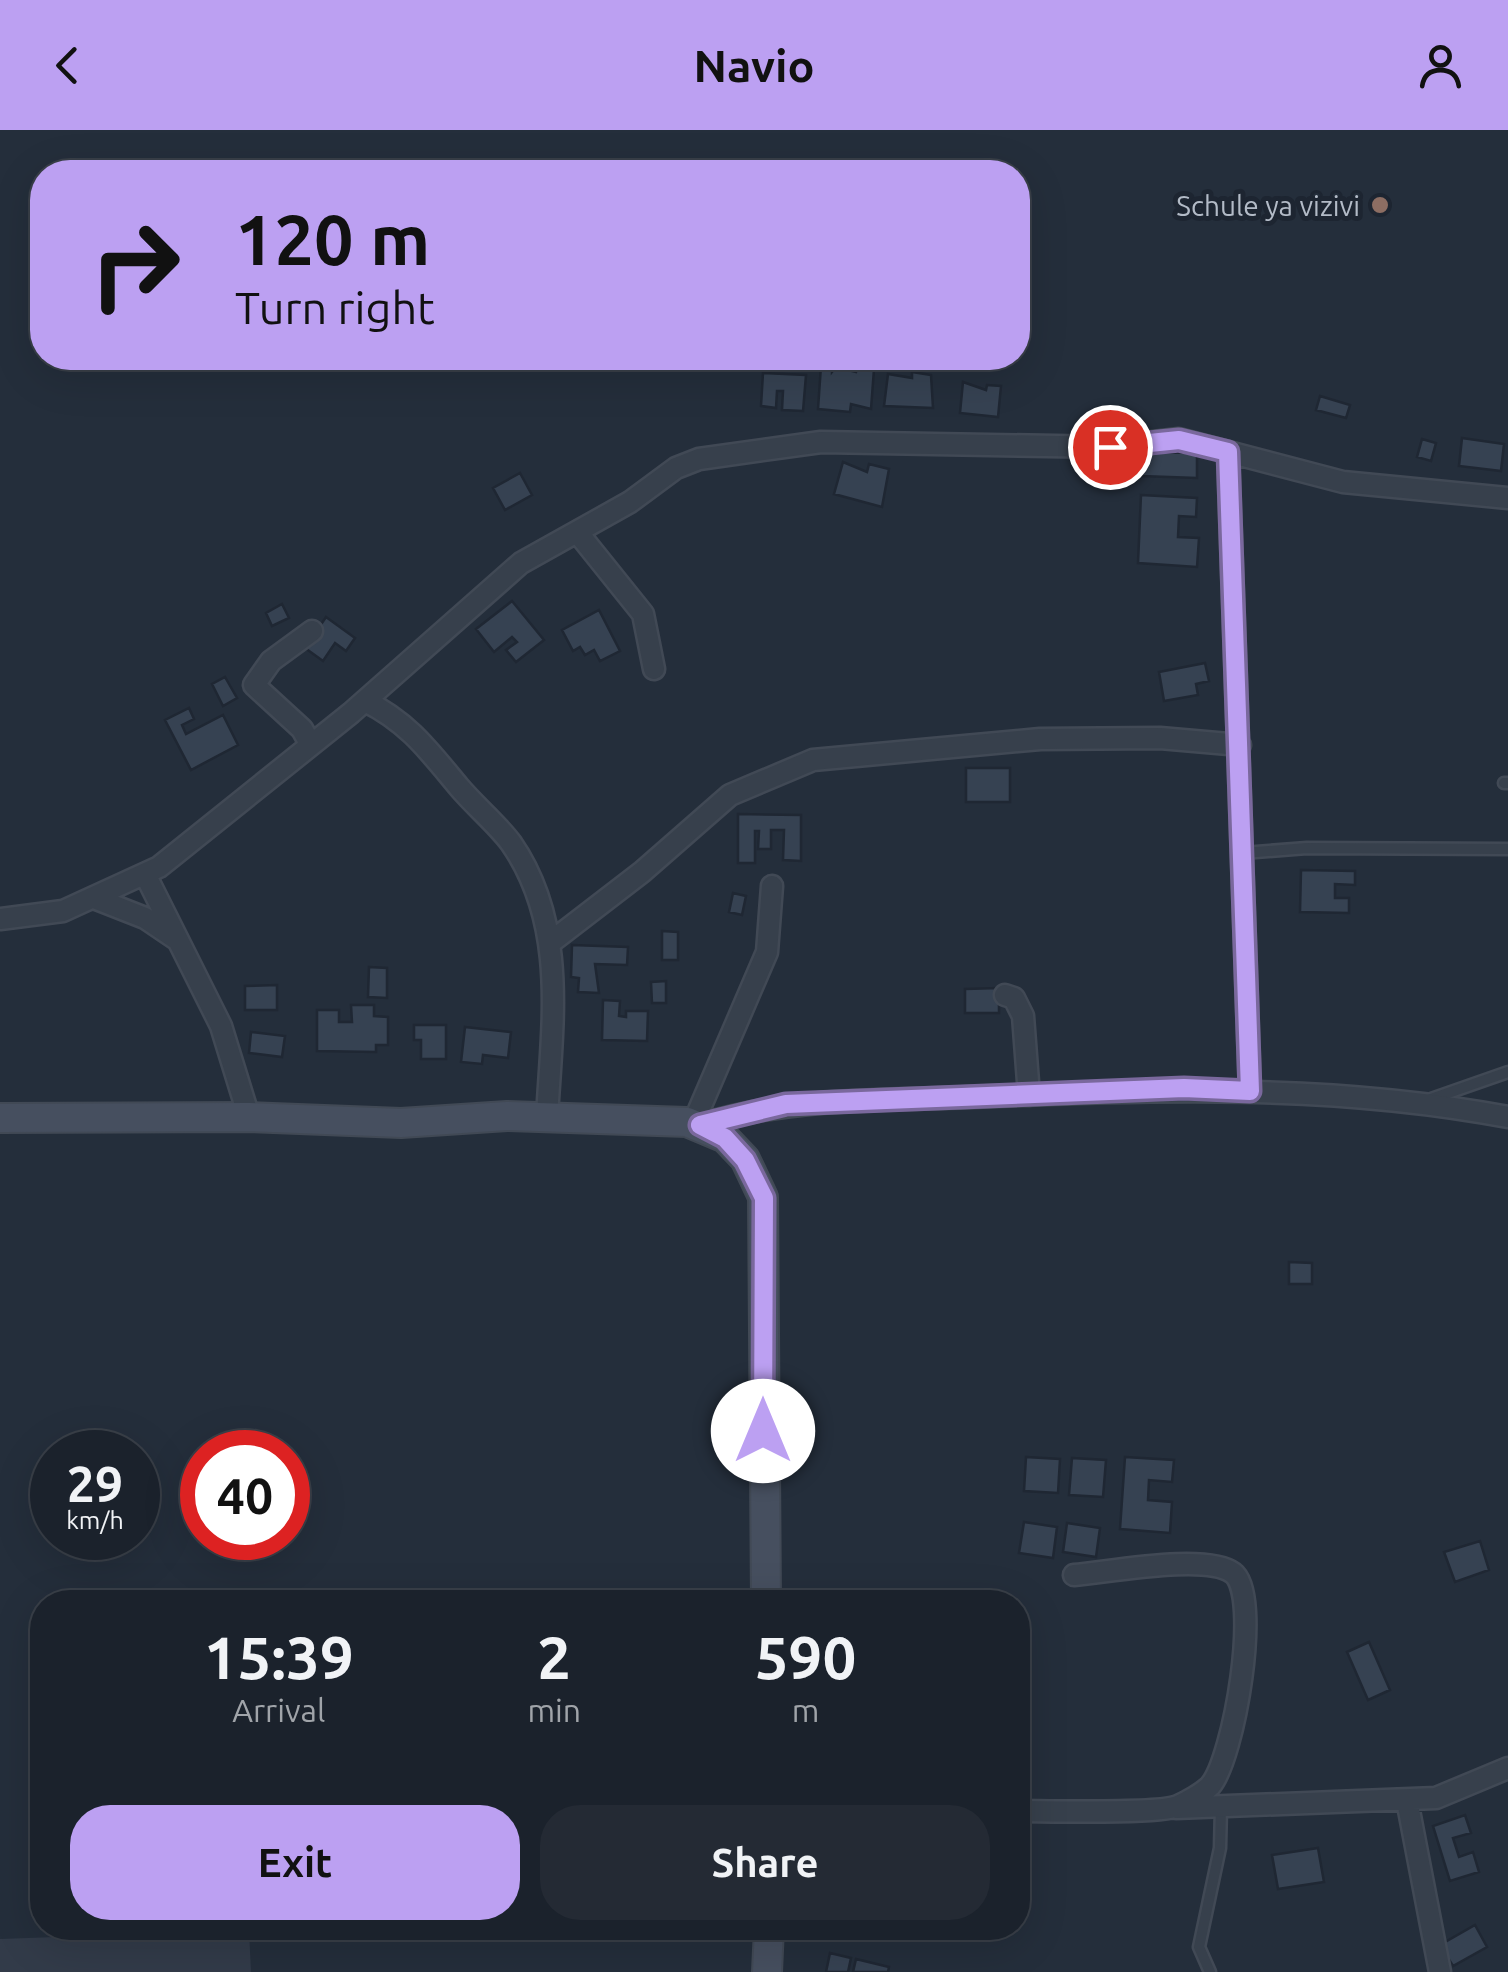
<!DOCTYPE html>
<html lang="en">
<head>
<meta charset="utf-8">
<style>
	:root { --surface:#1b222c; --page:#242a34; --text:#f1f3f6; --muted:#a0a4a9; --line:#393f48; --accent:#bca0f2 }
	body { margin:0; font-family:Ubuntu,sans-serif; background:var(--page); color:var(--text); height:100vh; display:flex; flex-direction:column; font-size:38px; white-space:nowrap }
	* { box-sizing:border-box; margin:0 }
	p { font-size:32px; color:var(--muted) }
	.icon { flex:none; width:55px; height:55px; fill:none; stroke:currentColor; stroke-width:2; stroke-linecap:round; stroke-linejoin:round }
	.map { position:relative; flex:1; overflow:hidden }
	.sheet { position:absolute; left:30px; top:1460px; width:1000px; height:350px; display:flex; flex-direction:column; background:var(--surface); border-radius:40px; box-shadow:0 10px 40px #0002,0 0 0 2px var(--line) }
	.sheet>* { flex:none }
	.top-card { position:absolute; left:30px; top:30px; width:1000px; height:210px; border-radius:40px; box-shadow:0 10px 40px #0002,0 0 0 2px var(--line); background:#bca0f2; color:#111; overflow:hidden }
	.speed { position:absolute; left:30px; top:1300px; display:flex; gap:20px; font-size:50px; font-weight:700; text-align:center }
	.speed>* { display:grid; place-content:center; width:130px; height:130px; border-radius:50%; background:var(--surface); box-shadow:0 10px 40px #0002,0 0 0 2px var(--line); line-height:1 }
	.speed small { font-size:25px; font-weight:400 }
	.speed .limit { border:15px solid #d22; background:#fff; color:#111 }
	.pin { position:absolute; display:grid; place-items:center; width:85px; height:85px; color:#fff; margin:-42px; border:5px solid #fff; border-radius:50%; box-shadow:0 2px 10px #0007 }
	.me { position:absolute; width:110px; margin:-55px; rotate:0deg; stroke-linejoin:round; filter:drop-shadow(0 0 8px #0008) }
	.turn { display:flex; align-items:center; gap:35px; height:210px; padding:0 40px; font-size:45px }
	.turn .icon { width:130px; height:130px; stroke-width:2.5 }
	.turn b { display:block; font-size:70px; line-height:85px }
	.eta { display:flex; justify-content:space-evenly; align-items:center; height:170px; text-align:center }
	.eta b { font-size:60px; font-weight:700; line-height:70px }
	.action { display:flex; gap:20px; margin-top:auto; padding:20px 40px }
	.action a { flex:1; height:115px; border-radius:40px; background:var(--accent); color:#111; font-size:40px; font-weight:700; line-height:115px; text-align:center }
	.action a+a { background:var(--page); color:var(--text) }
	header { display:flex; justify-content:space-between; align-items:center; height:130px; padding:0 40px; background:var(--accent); color:#111; font-size:45px; font-weight:700 }
	.map>svg:first-child { display:block }
	.airport { fill:#323b49 }
	.building { fill:#364252; stroke:#1f2733; stroke-width:2.5 }
	.lines { fill:none; stroke-linecap:round; stroke-linejoin:round }
	.lane-casing { stroke:#414955; stroke-width:15 }
	.street-casing { stroke:#414955; stroke-width:25 }
	.secondary-casing { stroke:#414955; stroke-width:32 }
	.lane { stroke:#37404c; stroke-width:10 }
	.street { stroke:#37404c; stroke-width:20 }
	.secondary { stroke:#464f5f; stroke-width:28 }
	.route-casing { stroke:#7a689d; stroke-width:25 }
	.route { stroke:#bca0f2; stroke-width:18 }
	.education-dot { fill:#8d6e63; stroke:#1d2531; stroke-width:4 }
	.labels { text-anchor:middle; dominant-baseline:central; stroke-width:10; stroke-linejoin:round; paint-order:stroke }
	.poi-label { font-size:28px; fill:#b3bbc7; stroke:#1d2531; text-anchor:end }
</style>
</head>
<body>
<header><svg class="icon" aria-label="back" viewBox="0 0 24 24"><path d="M15 5l-7 7 7 7"/></svg>Navio<svg class="icon" aria-label="person" viewBox="0 0 24 24"><circle cx="12" cy="8" r="4"/><path d="M4 21q1-7 8-7t8 7"/></svg></header>
<div class="map">
<svg width="1508" height="1842" viewBox="0 0 1508 1842">
	<rect width="100%" height="100%" fill="#242e3b"/>
	<path class="airport" d="M249 1800 251 1842H0V1809Z"/>
	<path class="building" d="M821 236 832 237V242L836 237 856 242 857 238 874 239 871 279 851 274 850 282 818 279Z
		M912 242 931 245 933 278 884 276 888 244 912 248Z
		M763 243 806 245 803 281 782 280 783 261H777L776 278 761 276Z
		M963 252 986 260 987 255 1001 256 998 287 960 283Z
		M1320 266 1350 275 1346 288 1316 280Z
		M1462 308 1504 314 1501 341 1459 336Z
		M1422 309 1436 313 1431 331 1417 327Z
		M1141 322 1197 323V348L1141 346Z
		M843 332 867 342 869 334 889 339 882 377 834 364Z
		M520 343 532 365 505 380 493 358Z
		M1141 365 1197 368 1196 387 1179 386 1178 407 1199 408 1197 437 1138 433Z
		M512 471 544 510 516 532 506 520 517 512 512 507 494 522 476 499Z
		M282 474 289 488 272 496 266 483Z
		M599 480 620 521 600 531 594 520 585 525 580 517 573 521 562 500Z
		M326 487 355 508 346 521 335 513 323 531 305 518Z
		M1205 533 1209 551 1196 554 1198 565 1164 571 1159 542Z
		M225 547 237 568 223 576 212 554Z
		M189 578 194 589 182 595 186 604 223 585 238 615 191 640 165 590Z
		M966 638H1010V672H966Z
		M738 684 801 685V731L783 730 784 700H771V719H758L759 701H755V733H738Z
		M1301 740 1355 741V755L1335 754V768H1349V783L1300 782Z
		M733 763 746 766 742 785 729 782Z
		M662 801 678 802V830H662Z
		M572 815 628 817 627 835 595 834 599 863 578 862 579 848 571 847Z
		M369 837 387 838V868L368 867Z
		M666 851V873H652L651 852Z
		M277 855V880H245V856Z
		M999 858V883H965V859Z
		M603 870 620 871 619 886 626 887V881H648L647 911 602 910Z
		M351 875H374V886L388 887V915H376V922L317 921V880H339V892H352Z
		M414 895H446V929H421V910H414Z
		M465 897 511 902 508 928 483 925 482 934 461 932Z
		M251 902 285 906 282 927 249 923Z
		M1289 1132 1312 1133V1154H1289Z
		M1026 1327 1060 1329 1058 1363 1024 1361Z
		M1125 1327 1174 1330 1172 1352 1149 1350 1148 1370 1172 1372 1170 1403 1120 1399Z
		M1072 1328 1106 1330 1103 1367 1069 1365Z
		M1024 1392 1057 1397 1053 1428 1019 1423Z
		M1067 1393 1100 1398 1096 1427 1063 1422Z
		M1480 1411 1489 1440 1455 1452 1444 1422Z
		M1369 1512 1390 1560 1368 1570 1347 1522Z
		M1465 1685 1471 1703 1453 1708 1459 1727 1473 1722 1479 1742 1450 1751 1433 1696Z
		M1318 1718 1324 1752 1278 1759 1272 1725Z
		M1475 1795 1487 1817 1453 1836 1440 1815Z
		M830 1823 851 1828 848 1842H826Z
		M856 1829 889 1837 888 1842H853Z"/>
	<g class="lines">
		<g class="lane-casing">
			<path id="lane" d="M1504 653H1508
				M1243 723 1307 718 1508 719
				M1428 970 1508 942
				M1210 1842 1199 1817 1220 1718 1221 1677"/>
		</g>
		<g class="street-casing">
			<path id="street" d="M1228 322 1250 961
				M578 403 643 484 654 539
				M365 571C408 592 429 621 459 657 475 676 497 694 511 713 568 795 552 894 547 987
				M311 615 302 599 254 555 271 531 312 501
				M145 744 221 896 249 987
				M94 768 145 788 176 809
				M0 789 63 781 159 737 351 583 521 433 630 372 676 338 699 329 821 312 1110 317 1179 309 1343 352 1508 368
				M551 812 642 742 730 665 813 630 1040 609 1160 608 1240 615
				M1005 865 1014 868 1023 886 1029 965
				M693 994 767 822 772 756
				M700 995C788 967 879 971 971 967 1151 960 1329 953 1508 987
				M1407 1670 1440 1842
				M1176 1678 1436 1668 1508 1638
				M1018 1681C1046 1681 1159 1684 1178 1676 1187 1672 1203 1663 1210 1656 1234 1629 1262 1465 1233 1443 1207 1423 1109 1442 1074 1445"/>
		</g>
		<g class="secondary-casing">
			<path id="secondary" d="M0 988 249 987 401 993 507 986 687 992 725 1008 745 1029 763 1067 766 1472
				M767 1842 769 1798"/>
		</g>
		<use href="#lane" class="lane"/>
		<use href="#street" class="street"/>
		<use href="#secondary" class="secondary"/>
	</g>
	<g class="lines">
		<g class="route-casing">
			<path id="route" d="M763 1301 764 1068 745 1030 725 1008 700 995 786 974 1184 958 1250 961 1228 322 1179 310 1110 317"/>
		</g>
		<use href="#route" class="route"/>
	</g>
	<circle class="education-dot" cx="1380" cy="75" r="10"/>
	<g class="labels">
		<g class="poi-label">
			<text x="1360" y="75">Schule ya vizivi</text>
		</g>
	</g>
</svg>
<div class="speed"><div>29<small>km/h</small></div><div class="limit">40</div></div>
<div class="pin" style="left:1110px;top:317px;background:#d93025"><svg class="icon" aria-label="arrive" viewBox="0 0 24 24"><path d="M6 21V4h12l-3 4 3 4H6"/></svg></div>
<svg class="me" style="left:763px;top:1301px" viewBox="-20 -20 40 40"><circle r="19" fill="#fff"/><path d="M0-13L10 11 0 6-10 11z" fill="#bca0f2"/></svg>
<div class="top-card">
<div class="turn"><svg class="icon" aria-label="right" viewBox="0 0 24 24"><path d="M7 20v-9h11M14 6l5 5-5 5"/></svg><div><b>120 m</b>Turn right</div></div>
</div>
<section class="sheet">
<div class="eta">
<div><b>15:39</b><p>Arrival</p></div>
<div><b>2</b><p>min</p></div>
<div><b>590</b><p>m</p></div>
</div>
<div class="action"><a>Exit</a><a>Share</a></div>
</section>
</div>
</body>
</html>
